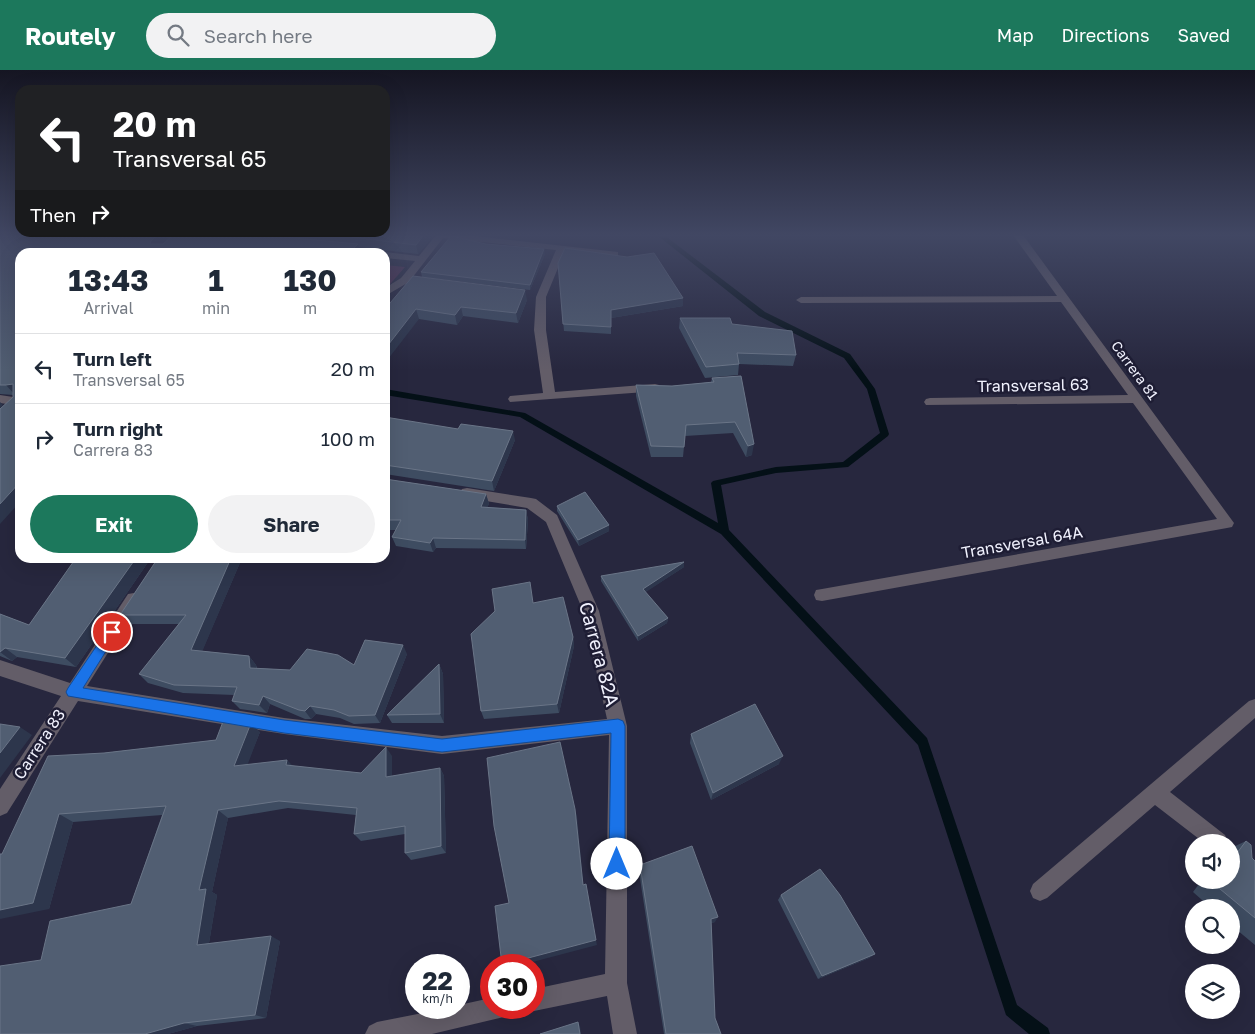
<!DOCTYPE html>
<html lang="en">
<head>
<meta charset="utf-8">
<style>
	:root { --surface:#fff; --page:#f2f2f3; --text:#1f2937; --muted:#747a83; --line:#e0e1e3; --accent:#1c785c }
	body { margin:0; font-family:"Golos Text",sans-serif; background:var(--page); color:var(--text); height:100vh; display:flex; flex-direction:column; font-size:19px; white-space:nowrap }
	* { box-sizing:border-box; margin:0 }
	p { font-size:16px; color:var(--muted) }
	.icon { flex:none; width:28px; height:28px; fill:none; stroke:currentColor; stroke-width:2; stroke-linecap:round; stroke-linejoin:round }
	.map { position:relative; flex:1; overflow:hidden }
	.panel { position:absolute; left:15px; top:178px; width:375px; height:315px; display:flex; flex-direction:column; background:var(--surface); border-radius:15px; box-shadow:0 5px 20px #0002 }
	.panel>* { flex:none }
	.hud { position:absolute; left:15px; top:15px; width:375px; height:152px; border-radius:15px; box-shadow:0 5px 20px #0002; background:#202124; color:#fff; overflow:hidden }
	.buttons { position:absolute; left:1185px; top:764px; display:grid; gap:10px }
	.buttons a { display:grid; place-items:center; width:55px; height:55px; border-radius:50%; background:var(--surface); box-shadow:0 5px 20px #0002; font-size:25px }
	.speed { position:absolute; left:405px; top:884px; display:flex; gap:10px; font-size:25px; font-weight:700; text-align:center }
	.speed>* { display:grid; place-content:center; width:65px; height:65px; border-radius:50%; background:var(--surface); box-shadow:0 5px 20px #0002; line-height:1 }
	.speed small { font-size:12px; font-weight:400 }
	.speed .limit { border:8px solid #d22; background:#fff; color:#111 }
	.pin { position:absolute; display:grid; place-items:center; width:42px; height:42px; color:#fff; margin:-21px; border:2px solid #fff; border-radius:50%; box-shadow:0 1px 5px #0007 }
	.me { position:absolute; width:55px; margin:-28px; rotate:0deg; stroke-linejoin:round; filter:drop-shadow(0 0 4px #0008) }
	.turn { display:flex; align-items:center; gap:18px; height:105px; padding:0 15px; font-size:22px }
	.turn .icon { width:65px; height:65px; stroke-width:2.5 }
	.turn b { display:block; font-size:35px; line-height:42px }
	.then { display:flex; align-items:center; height:48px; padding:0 15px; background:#0003; gap:10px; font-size:19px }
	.eta { display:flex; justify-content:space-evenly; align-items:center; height:85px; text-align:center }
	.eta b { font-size:30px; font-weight:700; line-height:35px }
	.cta { display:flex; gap:10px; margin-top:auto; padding:10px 15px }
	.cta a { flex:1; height:58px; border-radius:30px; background:var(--accent); color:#fff; font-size:20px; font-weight:700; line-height:58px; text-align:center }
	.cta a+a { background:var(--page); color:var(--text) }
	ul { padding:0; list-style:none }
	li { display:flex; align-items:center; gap:15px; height:70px; padding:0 15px; border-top:1px solid var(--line) }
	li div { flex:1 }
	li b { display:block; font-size:19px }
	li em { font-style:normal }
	header { display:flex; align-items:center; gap:30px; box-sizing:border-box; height:70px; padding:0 25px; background:var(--accent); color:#fff }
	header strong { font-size:24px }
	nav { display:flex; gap:28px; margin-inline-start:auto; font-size:18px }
	.search { width:350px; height:45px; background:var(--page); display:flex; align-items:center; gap:12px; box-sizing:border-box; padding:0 18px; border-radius:28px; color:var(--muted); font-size:19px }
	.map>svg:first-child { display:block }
	.green { fill:#5a2f52 }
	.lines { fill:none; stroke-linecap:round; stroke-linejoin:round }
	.stream { fill:#041017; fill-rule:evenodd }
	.street { fill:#635d68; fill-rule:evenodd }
	.wall { fill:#3e4c61 }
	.shaded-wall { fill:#2d364c }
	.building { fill:#515e72; stroke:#6a7587 }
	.route { fill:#1a73e8; stroke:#114b97 }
	.labels { text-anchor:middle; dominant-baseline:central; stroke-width:5; stroke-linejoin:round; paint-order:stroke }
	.far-street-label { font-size:14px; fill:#f0f1fd; stroke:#1e1d34 }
	.street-label { font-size:16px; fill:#f0f1fd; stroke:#1e1d34 }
	.near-street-label { font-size:19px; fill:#f0f1fd; stroke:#1e1d34 }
</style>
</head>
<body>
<header>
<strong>Routely</strong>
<div class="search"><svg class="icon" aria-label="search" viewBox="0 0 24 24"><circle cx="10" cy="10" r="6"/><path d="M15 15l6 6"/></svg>Search here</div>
<nav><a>Map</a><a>Directions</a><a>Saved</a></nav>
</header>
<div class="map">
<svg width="1255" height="964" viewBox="0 0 1255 964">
	<rect width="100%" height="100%" fill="#27273e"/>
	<path class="green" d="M385 195 405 197 385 220Z"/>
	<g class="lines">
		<path class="stream" d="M657 165H664L765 242 850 284 875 319 889 364 888 366 848 397 776 403 721 415 729 460 927 668 1017 935 1048 958 1050 964H1029L1006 945 918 675 721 464 520 347 385 325V319L525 343 718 453 711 413 713 411 776 397 843 392 880 363 867 319 844 288 759 246Z"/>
		<path class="street" d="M436 165H466L618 182V186L615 187 565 181 546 227V260L555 322 655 314 659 315 661 318 659 321 510 332 508 329 510 326 543 323 534 260 536 227 556 180 443 168 409 212 385 226V218L401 208 415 191 385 188V182H383H385L419 186Z
			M1013 165H1023L1234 453 1232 457 1227 458 822 531 816 530 814 525 816 520 822 519 1217 449 1133 333 926 335 924 332 926 329 930 328 1128 325 1061 232 801 233 796 230 801 227 1057 226Z
			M341 176 367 179 372 182 338 181V177Z
			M0 325 20 328V336L0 333Z
			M467 418 531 428 536 429 557 445 599 541 627 656V913L637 964H613L607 926 534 941 526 938H534V919L605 904 609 665 442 684 284 664 78 631 7 743 0 746V719L61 626 0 606V590L70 613 128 524 134 523 140 524 142 529 87 616 284 648 442 666 607 649 583 541 546 452 527 438 462 427 460 423 462 419Z
			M1255 629V648L1170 722 1225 765 1228 772H1203L1155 735 1047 828 1040 831 1033 828 1030 821 1033 814 1249 631Z
			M491 928V938H511L508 946 432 964H365L369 956 377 952 448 938H459V935Z"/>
	</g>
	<path class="wall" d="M0 165H172L162 174 173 165H434L418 184 358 177 360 182H20V432L13 325 0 324Z
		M486 174 545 184 530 220 422 207 421 202Z
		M558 193 683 236 611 248V264L564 261Z
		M527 230 518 253 463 246 457 255 419 249 385 239Z
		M680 248 732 254 796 285 793 296 739 294 738 305 705 308 679 258Z
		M741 306 752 385 746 387 733 363 685 366 683 387H651L636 326V315L672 316 711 312 712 308Z
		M385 347 515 370 494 421 385 404Z
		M385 409 486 424 489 434 487 437 526 440 528 450 526 479 436 478 433 482 396 476 392 467 396 460H385Z
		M557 436 609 455V461L579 476 557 441Z
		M75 488H151L76 597 17 587 12 591 0 586V544L29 555 76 488Z
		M158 488H242L202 581 249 586 256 595 257 598 290 600 354 595 407 584 380 653 354 654 340 648 316 644 311 649H305L270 634 267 643 240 639 232 631 234 625 183 623 148 613 139 604 179 554H129L120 545Z
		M684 497 645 522 668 548 667 553 638 571 601 511V506Z
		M533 533 573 567 574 576 559 643 484 649 481 641Z
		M439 594 443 604 444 653H392L387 645Z
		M260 662 247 694 293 696 361 703 392 686V706L440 698 444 706 446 783 411 790 405 783V764L361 771 354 764 356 745 288 738 228 748 212 822 217 825 209 873 280 871 266 948 197 956 168 964 41 890 131 834 162 745 73 752 49 839 2 784 104 683 216 670Z
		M691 664 779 694 711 730 690 673Z
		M1246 771 1252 788 1255 791V875L1231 855V838H1211L1193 822 1202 810H1231V778Z
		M640 795 715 852 711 853 715 948 721 964H664L639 802Z
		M781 825 875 884 869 888 818 909 778 830Z"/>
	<path class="shaded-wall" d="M157 165H172L156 181 150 174 151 171Z
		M424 165H434L418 184 416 175Z
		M358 174 360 182H350Z
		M544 179 545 184 530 220V215Z
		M525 220 527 230 518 253 516 243Z
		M683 228V236L611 248V264V240Z
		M461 237 463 246 457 255 455 245Z
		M416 239 419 249 385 293V279Z
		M13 314 15 325 6 315Z
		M0 332 3 335 0 339Z
		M513 361 515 370 494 421 492 411Z
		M754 374 752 385 746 387 748 376Z
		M20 412V432L0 454V434Z
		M486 424 489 434 483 447 481 437Z
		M526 440 528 450 526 479 525 470Z
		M609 455V461L579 476 578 470Z
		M433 468 436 478 433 482 430 473Z
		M136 488H151L76 597 65 588Z
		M231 488H242L199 589 191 580Z
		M684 492V497L643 524V519Z
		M668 548 667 553 638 571V566Z
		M573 567 574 576 559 643 557 634Z
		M403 575 407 584 380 653 375 645Z
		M5 578 17 587 12 591 0 582Z
		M249 586 256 595 257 606 250 598Z
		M439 594 443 604 444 653 440 644Z
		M263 626 270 634 267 643 259 635Z
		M310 636 316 644 311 649 305 641Z
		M251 653 260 662 244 704 234 696Z
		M20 657 32 665 0 708V683Z
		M386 677 392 686V715L386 707Z
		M783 686 779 694 711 730 713 723Z
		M287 690 295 698 286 695Z
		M440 698 444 706 446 783 441 776Z
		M575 739 577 746 584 821 583 815Z
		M218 740 228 748 212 822 217 825 208 879 197 875 199 820Z
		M59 744 73 752 49 839 0 849V840Z
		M718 847 715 852 708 854 711 849Z
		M271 866 280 871 266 948 255 945Z
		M596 870 597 875 521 895H503Z
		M875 884 869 888 818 909 822 906Z
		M578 952 580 956 581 964H580Z
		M184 953 197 956 168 964H145Z"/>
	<path class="building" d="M0 165H157L151 171 150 174H163L173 165H262L358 174 350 182H20V412L0 434V339L13 327V314L6 315H0Z
		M335 165H424L416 175Z
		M451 166 486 174 544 179 530 215 421 202Z
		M565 178 627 187 654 183 683 228 611 240V257L563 254 558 193Z
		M413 206 525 220 516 243 461 237 455 245 416 239 385 279V239Z
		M680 248H730L732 254 792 261 796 285 737 283 739 294 706 297Z
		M741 306 754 374 748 376 735 352 686 355 684 377 651 376 636 315 672 316 714 312 712 308Z
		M385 347 458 359 461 354 513 361 492 411 385 395Z
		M385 409 486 424 481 437 526 440 525 470 433 468 430 473 392 467 401 450H385Z
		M585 422 609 455 578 470 557 436Z
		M76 488H136L65 588 5 578 0 582V544L29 555Z
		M158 488H231L191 580 249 586 250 598 290 600 307 579 338 585 354 595 365 570 403 575 375 645 349 646 334 640 310 636 305 641 299 640 263 626 259 635 232 631 237 617 174 615 139 604 186 545H120Z
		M684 492 643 519 668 548 638 566 601 506Z
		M530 512 533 533 563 527 573 567 557 634 481 641 471 564 495 541 492 519Z
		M439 594 440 644 387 645Z
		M755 634 783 686 713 723 691 664Z
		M224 649 251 653 234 696 287 690 286 695 361 703 386 677V707L440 698 441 776 405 783V756L354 764 357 738 279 731 218 740 199 820 206 819 197 875 271 866 255 945 184 953 145 964H0V896L41 890 50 851 131 834 166 736 59 744 33 833 0 840V784H2L48 686 104 683 216 670Z
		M0 654 20 657 0 683Z
		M560 672 575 739 583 815 586 814 596 870 502 895 495 836 509 833 494 756 487 688Z
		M1246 771 1251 775 1252 788 1255 791V848L1214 814 1217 810H1231V791Z
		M692 776 718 847 711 849 715 948 721 964H666L640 795Z
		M820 799 840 825 875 884 822 906 781 825Z
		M578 952 580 964H540Z"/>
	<linearGradient id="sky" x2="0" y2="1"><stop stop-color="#151522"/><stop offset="0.55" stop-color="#414763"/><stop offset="1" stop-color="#414763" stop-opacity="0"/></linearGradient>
	<rect width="1255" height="300" fill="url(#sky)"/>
	<path class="route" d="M112 557 117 559 118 562 83 618 284 650 442 669 618 649 623 651 625 656V794L622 800 617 802 611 800 609 794 611 663 442 682 284 663 68 626 66 622 68 618 108 559Z"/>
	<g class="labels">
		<g class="far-street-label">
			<text transform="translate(1135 300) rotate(54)">Carrera 81</text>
		</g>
		<g class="street-label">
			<text transform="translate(1033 315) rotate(-1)">Transversal 63</text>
			<text transform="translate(1022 472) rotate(-10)">Transversal 64A</text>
			<text transform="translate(39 674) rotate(-57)">Carrera 83</text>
		</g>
		<g class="near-street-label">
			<text transform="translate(600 584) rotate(75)">Carrera 82A</text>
		</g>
	</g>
</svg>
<div class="buttons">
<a><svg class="icon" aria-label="sound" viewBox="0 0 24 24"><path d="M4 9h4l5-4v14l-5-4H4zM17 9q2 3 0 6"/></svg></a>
<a><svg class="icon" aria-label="search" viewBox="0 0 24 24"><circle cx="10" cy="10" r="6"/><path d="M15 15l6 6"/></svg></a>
<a><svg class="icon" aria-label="layers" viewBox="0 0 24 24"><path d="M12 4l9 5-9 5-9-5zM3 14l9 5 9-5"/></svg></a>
</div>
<div class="speed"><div>22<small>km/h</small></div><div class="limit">30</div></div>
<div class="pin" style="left:112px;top:562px;background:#d93025"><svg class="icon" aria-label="arrive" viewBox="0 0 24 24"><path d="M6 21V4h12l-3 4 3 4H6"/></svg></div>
<svg class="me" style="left:617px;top:794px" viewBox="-20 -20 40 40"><circle r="19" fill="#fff"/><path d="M0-13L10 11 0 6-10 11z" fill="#1a73e8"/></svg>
<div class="hud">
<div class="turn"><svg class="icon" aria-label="left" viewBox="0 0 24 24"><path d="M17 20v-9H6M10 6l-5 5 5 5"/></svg><div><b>20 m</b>Transversal 65</div></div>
<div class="then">Then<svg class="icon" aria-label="right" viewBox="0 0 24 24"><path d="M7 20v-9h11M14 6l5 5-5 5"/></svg></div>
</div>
<section class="panel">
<div class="eta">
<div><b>13:43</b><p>Arrival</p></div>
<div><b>1</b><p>min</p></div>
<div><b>130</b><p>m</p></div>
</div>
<ul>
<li><svg class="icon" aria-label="left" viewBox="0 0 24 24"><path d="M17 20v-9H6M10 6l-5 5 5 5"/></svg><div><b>Turn left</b><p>Transversal 65</p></div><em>20 m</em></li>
<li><svg class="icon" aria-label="right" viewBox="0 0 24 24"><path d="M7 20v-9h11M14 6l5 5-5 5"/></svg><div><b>Turn right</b><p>Carrera 83</p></div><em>100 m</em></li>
</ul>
<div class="cta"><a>Exit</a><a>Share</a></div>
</section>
</div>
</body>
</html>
